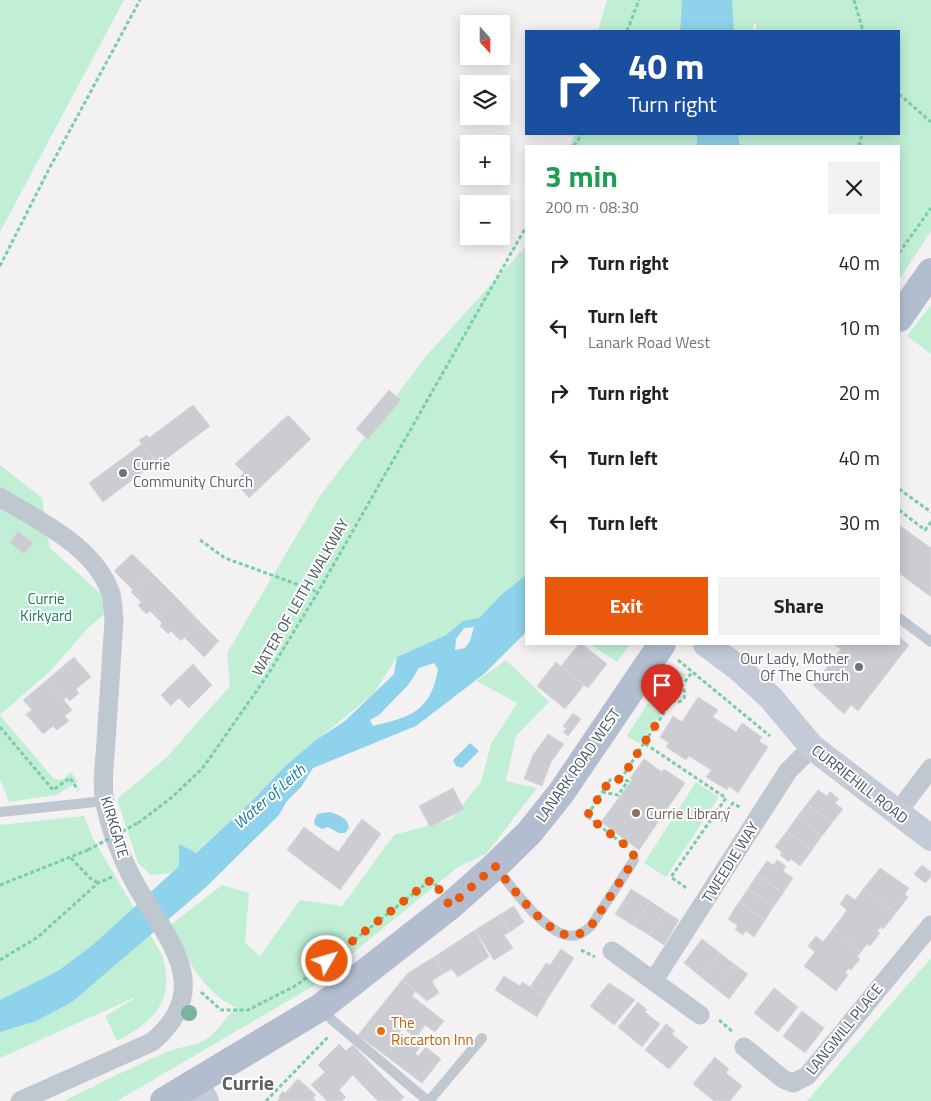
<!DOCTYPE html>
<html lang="en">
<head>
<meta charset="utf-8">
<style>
	:root { --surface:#fff; --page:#f2f2f2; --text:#222; --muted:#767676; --accent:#ea580c }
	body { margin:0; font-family:"Titillium Web",sans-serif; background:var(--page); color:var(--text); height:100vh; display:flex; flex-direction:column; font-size:19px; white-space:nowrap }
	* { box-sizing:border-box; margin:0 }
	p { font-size:16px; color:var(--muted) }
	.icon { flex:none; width:28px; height:28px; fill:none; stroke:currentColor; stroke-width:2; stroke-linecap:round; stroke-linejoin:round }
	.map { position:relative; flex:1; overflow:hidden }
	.details { position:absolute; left:525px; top:145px; width:375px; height:500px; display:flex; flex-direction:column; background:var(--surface); border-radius:0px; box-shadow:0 2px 12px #0003 }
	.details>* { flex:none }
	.guide { position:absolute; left:525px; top:30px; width:375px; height:105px; border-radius:0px; box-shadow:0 2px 12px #0003; background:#1a4fa0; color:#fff; overflow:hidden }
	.needle { width:32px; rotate:159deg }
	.fabs { position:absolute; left:460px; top:15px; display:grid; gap:10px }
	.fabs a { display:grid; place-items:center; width:50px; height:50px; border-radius:0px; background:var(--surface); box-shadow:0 2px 12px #0003; font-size:25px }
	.pin { position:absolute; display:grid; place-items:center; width:42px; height:42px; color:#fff; margin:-51px -21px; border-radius:50% 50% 50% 0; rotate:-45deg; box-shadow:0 0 5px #0007 }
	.pin .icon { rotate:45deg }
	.me { position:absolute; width:55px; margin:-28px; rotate:52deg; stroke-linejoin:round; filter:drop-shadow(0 0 4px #0008) }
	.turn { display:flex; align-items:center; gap:18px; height:105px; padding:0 20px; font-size:22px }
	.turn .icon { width:65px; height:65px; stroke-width:2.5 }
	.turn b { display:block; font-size:35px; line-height:42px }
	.round { display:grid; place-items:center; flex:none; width:52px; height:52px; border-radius:0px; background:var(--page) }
	.summary { display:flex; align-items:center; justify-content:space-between; height:85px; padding:0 20px }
	h1 { font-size:30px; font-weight:700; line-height:38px; color:#1e9e55 }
	.action { display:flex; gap:10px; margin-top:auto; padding:10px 20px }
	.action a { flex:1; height:58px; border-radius:0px; background:var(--accent); color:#fff; font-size:20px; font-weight:700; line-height:58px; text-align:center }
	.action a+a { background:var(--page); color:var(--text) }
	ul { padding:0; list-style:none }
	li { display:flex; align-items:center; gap:15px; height:65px; padding:0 20px }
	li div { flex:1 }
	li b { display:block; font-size:19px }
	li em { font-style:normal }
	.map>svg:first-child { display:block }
	.green { fill:#c1efd6 }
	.water { fill:#8fd2eb; fill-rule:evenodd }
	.building { fill:#cbcdd3; stroke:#d5d7dc }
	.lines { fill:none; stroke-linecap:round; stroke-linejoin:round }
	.path { stroke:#7acdaa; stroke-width:3; stroke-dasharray:4 2.5; stroke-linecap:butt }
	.lane { stroke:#bfc7d0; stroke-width:10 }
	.street { stroke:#bfc7d0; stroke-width:19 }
	.secondary { stroke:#c2cbd7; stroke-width:26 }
	.primary { stroke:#b2becf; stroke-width:28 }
	.path-bridge { stroke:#7acdaa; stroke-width:3; stroke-dasharray:4 2.5; stroke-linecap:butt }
	.tree { fill:#7bb39b }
	.route { stroke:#ea580c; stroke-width:9; stroke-dasharray:0 16.2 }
	.worship-dot { fill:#6b7280; stroke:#fff; stroke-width:2 }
	.education-dot { fill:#8d6e63; stroke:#fff; stroke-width:2 }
	.food-dot { fill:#e8710a; stroke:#fff; stroke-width:2 }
	.labels { text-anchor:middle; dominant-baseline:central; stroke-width:4; stroke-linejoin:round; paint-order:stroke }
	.worship-label { font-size:15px; fill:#5b616d; stroke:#fff; text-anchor:start }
	.street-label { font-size:15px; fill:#49535f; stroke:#fff }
	.park-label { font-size:15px; fill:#198054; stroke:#fff }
	.education-label { font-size:15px; fill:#785e54; stroke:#fff; text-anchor:start }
	.food-label { font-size:15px; fill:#c56008; stroke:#fff; text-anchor:start }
	.water-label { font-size:16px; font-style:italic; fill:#0f7aa4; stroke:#fff }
	.district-label { font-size:20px; font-weight:bold; fill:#5e6166; stroke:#fff }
</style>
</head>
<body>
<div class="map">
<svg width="931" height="1101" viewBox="0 0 931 1101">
	<rect width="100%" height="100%" fill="#f3f1f1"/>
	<path class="green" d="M0 0H124L0 232Z
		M607 0H682L680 31H598Z
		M732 0H931V231L899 280V146H740L738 134H899V31H756V23L753 25V31H734Z
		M575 134H697V146H570Z
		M526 246V575L502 594 479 618 463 621 446 635 397 657 374 693 283 768 255 798 195 853 179 844V866L170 873 151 875 138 863 117 799 166 758 230 686 227 653 320 496 427 355Z
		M931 305V354L907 336Z
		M0 465 42 498 50 548 100 593 104 603 105 614 88 628 50 671 0 715 54 779 62 780 71 772 78 782 56 795 9 802 0 779Z
		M590 644H630L617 662Z
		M506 660 549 702 516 736 506 781 537 788 486 854 458 867 310 988 117 1101H64C97 1085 131 1067 165 1053 179 1046 195 1047 208 1038 219 1031 228 1012 237 1008 202 992 188 958 169 926L222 885 249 893 245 943 260 956 300 900 342 906 394 835 451 819 481 782 491 744 517 703 477 681Z
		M675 671 686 674 680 686H670L667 691 670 701 640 744 627 736 664 678Z
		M696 782 719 797 666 877 644 863Z
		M84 816 93 839 162 955C176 1000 154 1022 117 1041L105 1016 140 995 0 1058V825Z
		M931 958V1101H807Z"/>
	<path class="water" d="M682 0H732L734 31H680Z
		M697 134H738L740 146H697Z
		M526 575V632L484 674 416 726 313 768 301 787 287 801 279 815 205 888 72 1002 36 1021 0 1032V1000L58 971 94 944 179 866V844L196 853 255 798 283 768 316 740 345 721 394 674 397 657 446 635 463 621 479 618 502 594ZM474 627 470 641 465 648 455 650 456 639 464 628ZM434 663 438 669C431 711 411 717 373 726L370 720 379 715 409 684 419 668Z
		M470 743 479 751 462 768 456 766 453 760Z
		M330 812C339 815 348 818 349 828L345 833H339L328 827 322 829 315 825 314 821 317 814Z"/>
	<path class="building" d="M389 390 401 400 368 439 356 429Z
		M193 405 210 426 158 465 139 440 147 435 149 438Z
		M288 415 311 439 249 498 235 482 244 473 235 464Z
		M142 444 156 462 103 502 89 483Z
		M899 525 931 548V597L899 573Z
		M18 531 33 543 24 554 10 543Z
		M132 554 151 572 133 590 114 571Z
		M151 572 176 597 156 617 150 611 147 614 142 610 138 605 141 602 131 592Z
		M176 597 200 622 181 641 171 631 168 634 160 626 162 623 156 617Z
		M200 622 219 641 204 657 185 638Z
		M899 637 909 645 858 711 851 705 844 714 813 685 841 649 833 644H899Z
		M579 644H582L607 664 588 688 561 666Z
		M74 657 91 677 76 689 79 693 70 701 66 697 64 700 47 680Z
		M556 662 584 685 565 709 537 686Z
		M193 664 212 685 189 708 179 698 171 706 161 695Z
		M47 680 72 710 65 716 69 721 57 730 53 726 43 734 26 714 32 710 23 700Z
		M698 697 718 710 713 717 736 732 742 723 762 737 759 741 768 747 738 793 729 786 727 790 706 777 711 770 689 756 686 760 666 747 669 743 660 737 673 716 682 722Z
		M573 713 581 719 568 736 563 732 566 729 563 726Z
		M548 734 564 744 551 762 542 786 524 779 533 755Z
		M644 759 662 772 664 769 685 783 639 850 601 822 632 780 630 778Z
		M453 788 464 809 430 827 419 806Z
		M818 790 827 796 830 792 839 799 835 803 843 809 832 823 807 804Z
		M807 804 832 823 822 836 797 817Z
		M797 817 822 836 812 850 787 831Z
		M362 819 381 834 340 890 287 850 304 827 338 852Z
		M787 831 812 850 800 866 791 859 789 862 780 855 782 852 775 847Z
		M777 860 786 866 783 871 793 878 783 893 757 875 767 861 774 865Z
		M922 865 931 872V877L925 883 914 874Z
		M880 868 909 888 905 894 908 897 896 913 864 888Z
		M757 875 783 893 774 906 748 889Z
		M864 888 896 913 883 929 880 927 879 929 877 931 880 933 870 946 867 944 861 952 833 929 847 910 840 904 847 894 855 900Z
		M631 889 650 901 634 926 615 914Z
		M748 889 774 906 765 920 739 902Z
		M650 901 665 911 649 935 634 926Z
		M739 902 765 920 754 937 746 931 743 935 735 929 738 926 728 919Z
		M514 906 524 922 510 932 499 915Z
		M665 911 679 920 664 945 649 935Z
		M499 915 510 932 504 935 513 948 494 960 475 930Z
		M833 929 861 952 857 957 860 959 851 970 849 968 845 973 848 975 836 991 804 966 815 952 808 946 816 936 823 942Z
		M475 930 489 957 458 977 452 969 444 973 434 957Z
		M702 939 720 953 701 977 684 963Z
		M561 949 574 958 548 998 530 987 546 963 550 965Z
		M720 953 734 964 715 988 701 977Z
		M434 957 444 973 432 981 439 993 427 1001 402 980 408 973Z
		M734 964 748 974 729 999 715 988Z
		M504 976 520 986 522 982 548 998 537 1017 495 990Z
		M402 980 416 991 412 996 444 1021 435 1032 425 1025 416 1038 403 1028 400 1032 420 1047 415 1054 418 1056 426 1047 441 1059 422 1083 358 1035Z
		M609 983 635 1000 614 1025 590 1006Z
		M774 988 798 1007 778 1032 754 1013Z
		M638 1002 647 1010 645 1012 660 1024 642 1047 618 1027Z
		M802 1011 824 1028 805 1053 783 1036Z
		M666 1024 675 1031 672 1034 688 1047 669 1069 645 1050Z
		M339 1044 346 1051 353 1045 378 1071 363 1086 353 1075 339 1090 346 1097 342 1101H327L311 1085 325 1072 318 1065Z
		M715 1057 729 1069 726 1073 742 1086 730 1101H714L693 1084Z
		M378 1071 404 1097 400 1101H378L363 1086Z
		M298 1079 316 1095 313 1098 316 1101H277L280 1098 279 1096 283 1091 285 1093Z"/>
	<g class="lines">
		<path class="path" d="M854 0 863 31
			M627 31 639 0
			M899 94 931 122
			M574 146 582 134
			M859 146 862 134
			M899 253 931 208
			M0 266 49 169 140 0
			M899 489 931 512
			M899 510 925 530 931 522
			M200 540 225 558 318 592
			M678 660 770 736
			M669 694a8 8 0 1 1 16 0a8 8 0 1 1-16 0Z
			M681 687 692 672
			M672 701 644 743 726 798 671 877 688 889
			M0 727 53 790 70 778 78 790
			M602 792 618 795 628 781 621 779
			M714 816 721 820 733 803 741 808
			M138 823 171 798 202 769 267 676 318 592 526 227
			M627 847 587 816 610 780 621 779 644 743
			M71 858 90 878 98 883
			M0 885 88 850
			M581 950 595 957
			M0 960 38 937 98 883 112 877
			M201 992 221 1010H248L297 985 432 879 437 887
			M719 1020 733 1032
			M266 1101 328 1037"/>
		<path class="lane" d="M899 618 931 642
			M0 812 105 801
			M496 867C511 887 542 929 566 935 577 938 584 932 591 926L634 860
			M322 1007 332 1020 428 1101
			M429 1101 482 1038"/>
		<path class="street" d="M0 497C40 522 95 546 111 594 113 602 113 612 114 620 111 661 109 701 106 741 105 761 101 783 105 802 109 828 124 864 137 887 169 941 215 989 152 1042L20 1101
			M897 813 931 768
			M612 951 700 1015
			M654 980 788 771 812 747
			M744 1047 783 1079 793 1083 807 1076 931 925"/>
		<path class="secondary" d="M706 644 737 667 771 698 812 747 931 838
			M196 1082 206 1101"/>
		<path class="primary" d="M899 318 931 272
			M164 1101 321 1007 450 906 495 866 529 833 561 793 662 644"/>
		<path class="path-bridge" d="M88 850 138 823"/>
	</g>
	<circle class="tree" cx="189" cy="1013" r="8"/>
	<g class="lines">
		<path class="route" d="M327 961 432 879 450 906 495 866C510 885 543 930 567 935 577 937 584 932 591 926L634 860 633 851 587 816 610 780 621 779 662 715"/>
	</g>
	<g class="worship-dot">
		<circle cx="123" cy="473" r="5"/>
		<circle cx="859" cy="667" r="5"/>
	</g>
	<circle class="education-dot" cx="636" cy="813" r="5"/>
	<circle class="food-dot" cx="381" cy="1031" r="5"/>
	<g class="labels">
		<g class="worship-label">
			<text x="133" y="464">Currie<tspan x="133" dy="17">Community Church</tspan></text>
			<text x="849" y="658" text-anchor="end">Our Lady, Mother<tspan x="849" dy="17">Of The Church</tspan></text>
		</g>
		<g class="street-label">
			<text transform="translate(300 597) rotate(-60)">WATER OF LEITH WALKWAY</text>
			<text transform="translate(578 765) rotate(-55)">LANARK ROAD WEST</text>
			<text transform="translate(860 784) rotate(38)">CURRIEHILL ROAD</text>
			<text transform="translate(115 827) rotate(73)">KIRKGATE</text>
			<text transform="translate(730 862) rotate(-58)">TWEEDIE WAY</text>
			<text transform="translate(844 1029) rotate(-51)">LANGWILL PLACE</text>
		</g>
		<g class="park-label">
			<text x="46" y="598">Currie<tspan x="46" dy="17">Kirkyard</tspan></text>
		</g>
		<g class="education-label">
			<text x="646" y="813">Currie Library</text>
		</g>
		<g class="food-label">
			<text x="391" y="1022">The<tspan x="391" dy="17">Riccarton Inn</tspan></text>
		</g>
		<g class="water-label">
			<text transform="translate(269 796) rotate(-41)">Water of Leith</text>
		</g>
		<g class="district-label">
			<text x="248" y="1082">Currie</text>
		</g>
	</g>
</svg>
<div class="fabs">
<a><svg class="needle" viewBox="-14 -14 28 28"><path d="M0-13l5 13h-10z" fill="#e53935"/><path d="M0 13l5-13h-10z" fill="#767676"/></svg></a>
<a><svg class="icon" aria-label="layers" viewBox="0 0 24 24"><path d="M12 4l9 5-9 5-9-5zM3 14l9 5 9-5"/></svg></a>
<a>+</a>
<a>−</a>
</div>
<div class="pin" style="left:662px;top:715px;background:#d93025"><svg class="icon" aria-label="arrive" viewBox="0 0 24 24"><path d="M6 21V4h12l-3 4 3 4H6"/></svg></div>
<svg class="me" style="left:327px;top:961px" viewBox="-20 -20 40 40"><circle r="17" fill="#ea580c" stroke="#fff" stroke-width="3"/><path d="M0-11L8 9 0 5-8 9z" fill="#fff"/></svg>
<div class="guide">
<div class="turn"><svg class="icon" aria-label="right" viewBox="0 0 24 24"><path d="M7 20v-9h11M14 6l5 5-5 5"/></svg><div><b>40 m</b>Turn right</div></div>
</div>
<section class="details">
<div class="summary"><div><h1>3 min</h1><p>200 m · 08:30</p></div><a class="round"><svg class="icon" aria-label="close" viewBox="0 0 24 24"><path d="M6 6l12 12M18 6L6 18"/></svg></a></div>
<ul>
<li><svg class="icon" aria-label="right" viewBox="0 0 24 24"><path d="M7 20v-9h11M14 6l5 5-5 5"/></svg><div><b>Turn right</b></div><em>40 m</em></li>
<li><svg class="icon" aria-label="left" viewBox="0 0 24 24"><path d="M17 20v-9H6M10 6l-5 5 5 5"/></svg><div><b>Turn left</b><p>Lanark Road West</p></div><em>10 m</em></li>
<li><svg class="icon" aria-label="right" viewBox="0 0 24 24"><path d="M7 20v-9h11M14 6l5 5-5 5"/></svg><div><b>Turn right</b></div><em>20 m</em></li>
<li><svg class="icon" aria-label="left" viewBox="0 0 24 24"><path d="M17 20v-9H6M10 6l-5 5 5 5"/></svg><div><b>Turn left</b></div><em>40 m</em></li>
<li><svg class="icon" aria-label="left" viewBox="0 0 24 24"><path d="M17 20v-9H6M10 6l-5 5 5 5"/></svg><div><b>Turn left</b></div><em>30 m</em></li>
</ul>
<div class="action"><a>Exit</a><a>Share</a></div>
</section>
</div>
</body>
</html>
